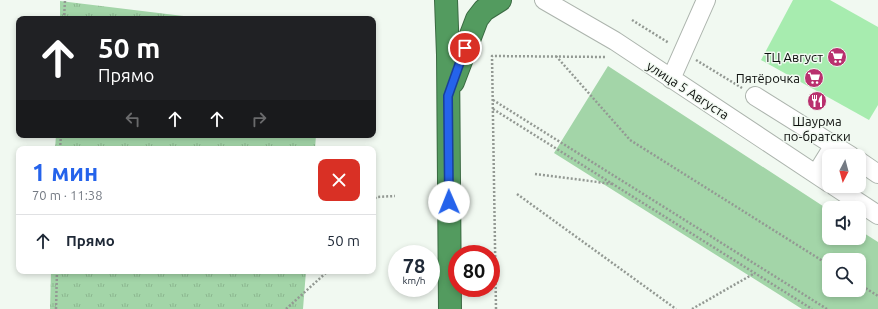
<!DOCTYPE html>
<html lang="ru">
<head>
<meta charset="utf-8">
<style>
	:root { --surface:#fff; --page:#f2f2f3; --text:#1f2937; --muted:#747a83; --line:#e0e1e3; --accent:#2563eb }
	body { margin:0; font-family:Ubuntu,sans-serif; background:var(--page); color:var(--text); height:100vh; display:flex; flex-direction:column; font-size:15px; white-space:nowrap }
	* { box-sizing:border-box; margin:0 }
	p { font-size:13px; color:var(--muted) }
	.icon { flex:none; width:22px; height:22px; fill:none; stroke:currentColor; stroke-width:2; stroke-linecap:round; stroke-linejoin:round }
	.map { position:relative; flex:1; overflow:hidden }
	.panel { position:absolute; left:16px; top:146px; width:360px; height:128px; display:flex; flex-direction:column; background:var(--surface); border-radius:8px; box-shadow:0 2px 6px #0003 }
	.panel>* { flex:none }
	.hud { position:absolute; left:16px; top:16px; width:360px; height:122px; border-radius:8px; box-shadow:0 2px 6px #0003; background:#202124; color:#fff; overflow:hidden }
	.needle { width:26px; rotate:186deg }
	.tools { position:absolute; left:822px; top:149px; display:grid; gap:8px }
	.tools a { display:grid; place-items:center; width:44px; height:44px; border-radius:8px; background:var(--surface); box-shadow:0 2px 6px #0003; font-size:20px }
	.speed { position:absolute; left:388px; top:245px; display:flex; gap:8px; font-size:20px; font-weight:700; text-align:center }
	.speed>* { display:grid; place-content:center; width:52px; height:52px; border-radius:50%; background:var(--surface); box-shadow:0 2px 6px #0003; line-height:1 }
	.speed small { font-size:10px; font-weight:400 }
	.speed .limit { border:6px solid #d22; background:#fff; color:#111 }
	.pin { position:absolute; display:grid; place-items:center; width:34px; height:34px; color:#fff; margin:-17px; border:2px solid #fff; border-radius:50%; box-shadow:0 1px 4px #0007 }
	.me { position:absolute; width:44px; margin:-22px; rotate:359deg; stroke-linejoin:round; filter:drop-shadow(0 0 3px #0008) }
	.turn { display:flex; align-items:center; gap:14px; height:84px; padding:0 16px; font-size:18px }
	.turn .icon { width:52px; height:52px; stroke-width:2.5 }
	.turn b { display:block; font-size:28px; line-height:34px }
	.lanes { display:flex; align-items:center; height:38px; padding:0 16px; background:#0003; justify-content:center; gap:20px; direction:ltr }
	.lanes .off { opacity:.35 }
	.round { display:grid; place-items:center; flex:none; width:42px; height:42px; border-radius:8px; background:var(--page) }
	.head { display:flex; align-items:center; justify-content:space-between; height:68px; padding:0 16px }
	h1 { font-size:24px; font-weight:600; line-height:30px; color:var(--accent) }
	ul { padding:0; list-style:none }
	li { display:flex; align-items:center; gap:12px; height:52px; padding:0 16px; border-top:1px solid var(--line) }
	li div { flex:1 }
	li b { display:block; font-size:15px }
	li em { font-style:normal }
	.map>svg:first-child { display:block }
	.grass { fill:url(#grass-tufts) }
	.park { fill:#a3d5a8; fill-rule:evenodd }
	.building { fill:#a7ecaf }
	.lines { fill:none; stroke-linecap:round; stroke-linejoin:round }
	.minor-casing { stroke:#acb4ad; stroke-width:20 }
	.highway-casing { stroke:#3a6a42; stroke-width:24 }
	.path { stroke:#939993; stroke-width:2.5; stroke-dasharray:2 2; stroke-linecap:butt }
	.minor { stroke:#fff; stroke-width:18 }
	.highway { stroke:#539b5f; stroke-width:22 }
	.route-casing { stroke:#184099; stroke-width:10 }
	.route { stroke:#2563eb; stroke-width:7 }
	.labels { text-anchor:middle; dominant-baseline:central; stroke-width:3; stroke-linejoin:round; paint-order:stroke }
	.poi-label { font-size:13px; fill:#0c0e0c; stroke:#f1f9f1; text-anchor:end }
	.street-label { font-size:13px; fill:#0c0e0c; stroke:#f1f9f1 }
</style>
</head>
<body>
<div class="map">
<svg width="878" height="309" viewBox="0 0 878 309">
	<defs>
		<pattern id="grass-tufts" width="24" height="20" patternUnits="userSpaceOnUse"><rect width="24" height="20" fill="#a3d5a8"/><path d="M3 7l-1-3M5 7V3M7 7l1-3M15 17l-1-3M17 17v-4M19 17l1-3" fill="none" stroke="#8bb68f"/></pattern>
	</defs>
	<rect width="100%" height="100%" fill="#f1f9f1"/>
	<path class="grass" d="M60 1 208 19H60Z
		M56 135H316L315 149H55Z
		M51 271H306L303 309H50Z"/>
	<path class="park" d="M608 66 829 210V238H859V230L878 242V309H802L554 153ZM829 260H859V290H829Z"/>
	<path class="building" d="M793 0H830L878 27V105L869 120 761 60Z"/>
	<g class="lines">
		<g class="minor-casing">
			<path id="minor" d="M544 0 615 41 829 183
				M671 79 706 0
				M755 96 851 156
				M859 161 878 174
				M816 174 834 145
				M834 186 878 215"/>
		</g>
		<g class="highway-casing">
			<path id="highway" d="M446 0 448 55 450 309
				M453 82 477 19 484 10 500 0"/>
		</g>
		<path class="path" d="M64 19 65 0
			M632 20 669 43
			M556 56 630 140 829 265
			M696 60 742 88
			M493 100 827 309
			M493 109 812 309
			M60 149 61 135
			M535 174 613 184
			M517 194 676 309
			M373 202 376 197 395 196
			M859 284 878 296
			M56 309 57 271
			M286 309 328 271
			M496 309 492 56 606 57
			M692 309 755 273"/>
		<use href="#minor" class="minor"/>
		<use href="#highway" class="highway"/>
	</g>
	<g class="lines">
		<g class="route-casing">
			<path id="route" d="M449 202 448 96 465 48"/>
		</g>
		<use href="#route" class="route"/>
	</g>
	<defs>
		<g id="supermarket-disc" transform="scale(1)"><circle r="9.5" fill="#b9306e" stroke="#f1f9f1"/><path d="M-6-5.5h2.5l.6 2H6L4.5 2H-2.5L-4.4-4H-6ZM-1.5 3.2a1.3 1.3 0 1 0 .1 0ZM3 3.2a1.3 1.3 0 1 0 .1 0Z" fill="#fff"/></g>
		<g id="restaurant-disc" transform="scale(1)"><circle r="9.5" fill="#b9306e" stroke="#f1f9f1"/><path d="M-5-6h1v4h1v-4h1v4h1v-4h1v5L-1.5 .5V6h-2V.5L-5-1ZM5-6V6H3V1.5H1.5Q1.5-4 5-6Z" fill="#fff"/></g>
	</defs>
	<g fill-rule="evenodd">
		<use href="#supermarket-disc" x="837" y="57"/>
		<use href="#supermarket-disc" x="814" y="78"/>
		<use href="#restaurant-disc" x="817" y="101"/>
	</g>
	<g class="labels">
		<g class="poi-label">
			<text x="823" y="57">ТЦ Август</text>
			<text x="800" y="78">Пятёрочка</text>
			<text x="817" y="121" text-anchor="middle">Шаурма<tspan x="817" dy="15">по-братски</tspan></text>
		</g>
		<g class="street-label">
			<text transform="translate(688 90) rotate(33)">улица 5 Августа</text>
		</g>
	</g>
</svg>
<div class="tools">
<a><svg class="needle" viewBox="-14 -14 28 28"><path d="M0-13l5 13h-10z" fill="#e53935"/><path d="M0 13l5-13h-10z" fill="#747a83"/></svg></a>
<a><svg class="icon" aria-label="sound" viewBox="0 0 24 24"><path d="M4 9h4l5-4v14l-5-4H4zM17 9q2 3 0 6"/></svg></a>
<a><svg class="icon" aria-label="search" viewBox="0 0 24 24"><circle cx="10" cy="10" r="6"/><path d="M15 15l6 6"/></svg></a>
</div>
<div class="speed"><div>78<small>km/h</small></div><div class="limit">80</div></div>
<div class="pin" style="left:465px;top:48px;background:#d93025"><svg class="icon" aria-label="arrive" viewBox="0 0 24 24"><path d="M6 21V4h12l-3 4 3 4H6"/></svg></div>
<svg class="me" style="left:449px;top:202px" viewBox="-20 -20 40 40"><circle r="19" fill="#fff"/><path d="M0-13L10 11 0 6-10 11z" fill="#2563eb"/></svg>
<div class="hud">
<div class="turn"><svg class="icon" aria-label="ahead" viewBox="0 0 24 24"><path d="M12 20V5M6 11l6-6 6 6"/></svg><div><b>50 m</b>Прямо</div></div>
<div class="lanes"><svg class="icon off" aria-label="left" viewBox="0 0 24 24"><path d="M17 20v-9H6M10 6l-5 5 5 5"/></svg><svg class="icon" aria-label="ahead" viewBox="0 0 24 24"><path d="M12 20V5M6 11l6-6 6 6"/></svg><svg class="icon" aria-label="ahead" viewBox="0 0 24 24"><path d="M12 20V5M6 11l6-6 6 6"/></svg><svg class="icon off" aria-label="right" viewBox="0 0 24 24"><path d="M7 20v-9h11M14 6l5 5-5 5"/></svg></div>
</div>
<section class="panel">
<div class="head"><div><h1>1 мин</h1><p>70 m · 11:38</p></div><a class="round" style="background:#d93025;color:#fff"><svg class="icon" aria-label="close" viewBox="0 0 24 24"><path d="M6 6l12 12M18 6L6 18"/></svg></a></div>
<ul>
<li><svg class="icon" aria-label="ahead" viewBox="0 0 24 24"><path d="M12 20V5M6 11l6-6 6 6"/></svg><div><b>Прямо</b></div><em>50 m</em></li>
</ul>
</section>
</div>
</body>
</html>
